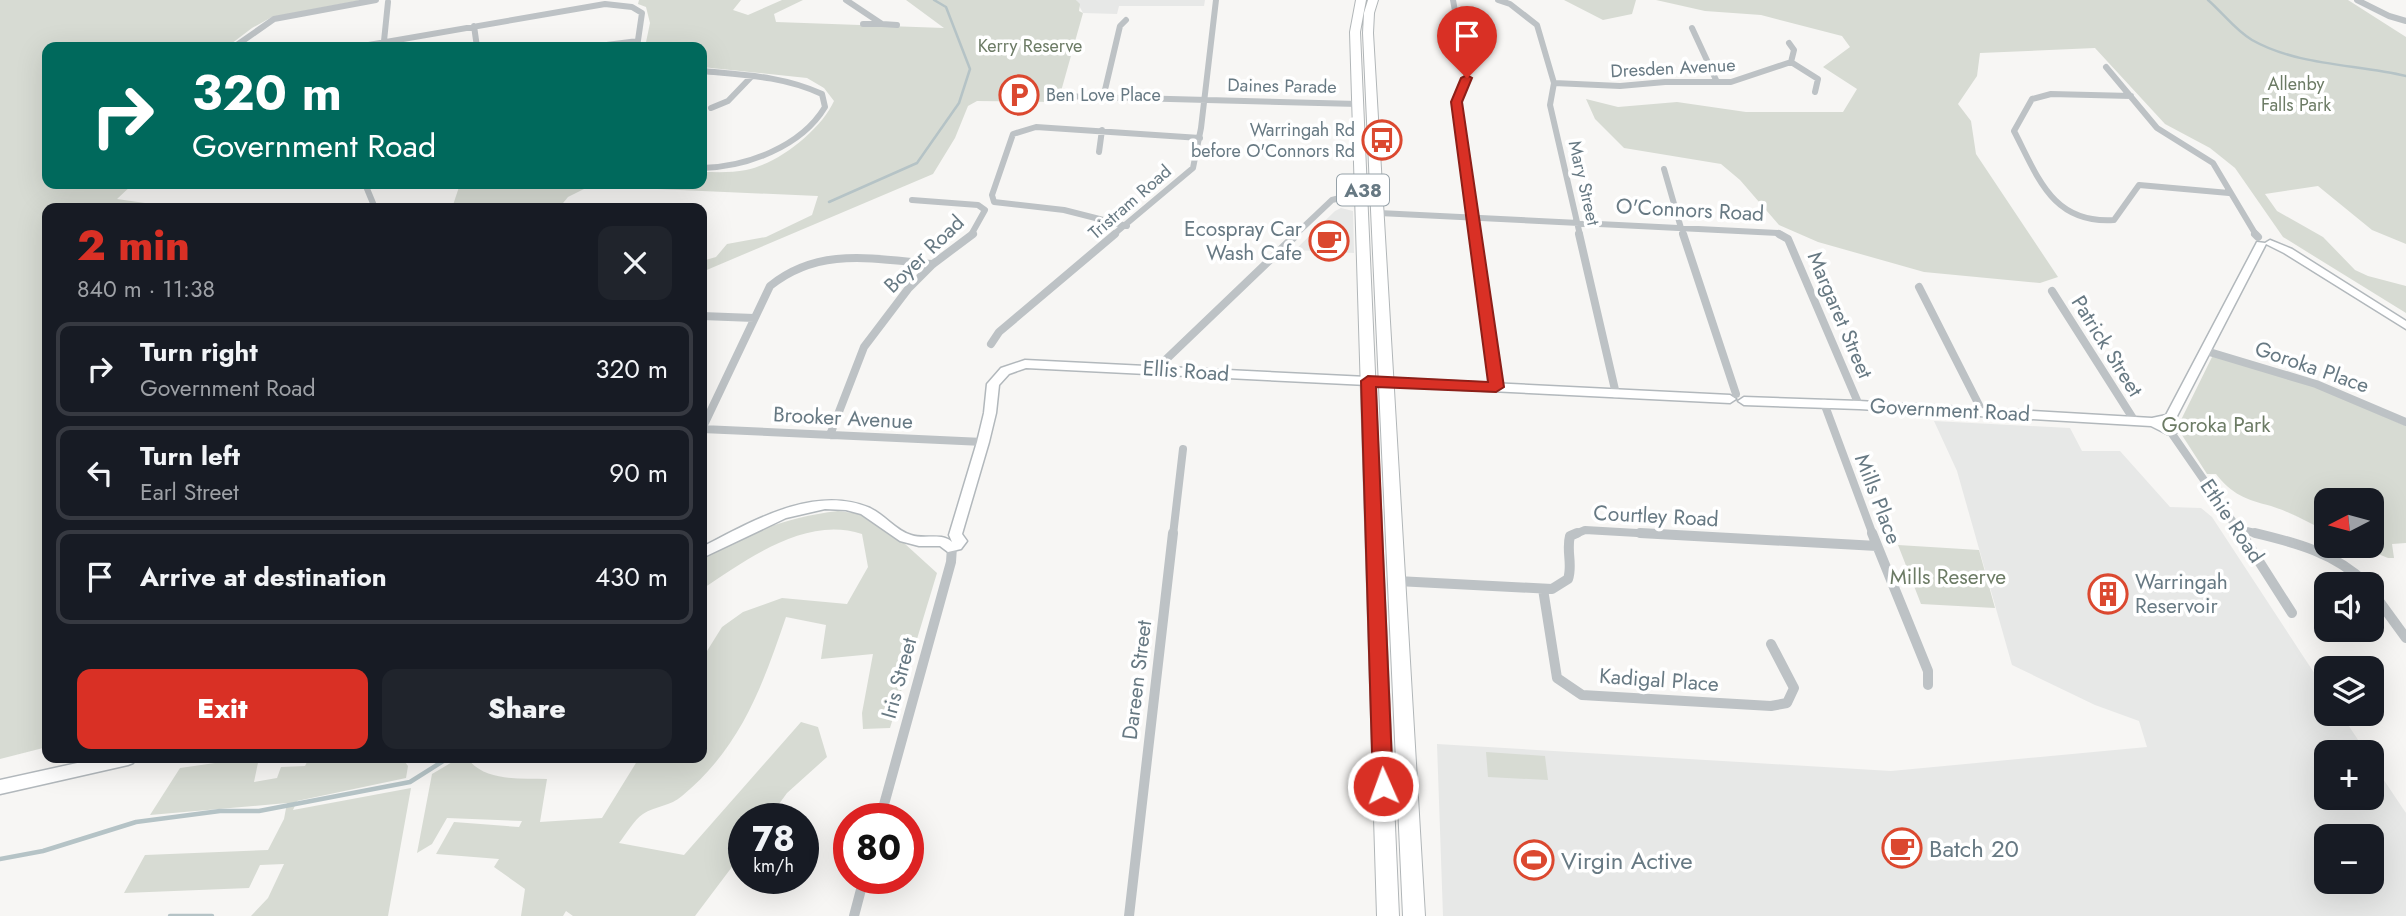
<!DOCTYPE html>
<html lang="en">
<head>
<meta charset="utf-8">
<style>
	:root { --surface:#171b24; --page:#20242c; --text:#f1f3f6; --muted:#9ea1a6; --line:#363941; --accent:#d93025 }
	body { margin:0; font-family:Jost,sans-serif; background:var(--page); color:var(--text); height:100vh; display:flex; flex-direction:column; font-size:26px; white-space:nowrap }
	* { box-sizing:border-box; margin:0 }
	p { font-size:23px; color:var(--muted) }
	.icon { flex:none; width:38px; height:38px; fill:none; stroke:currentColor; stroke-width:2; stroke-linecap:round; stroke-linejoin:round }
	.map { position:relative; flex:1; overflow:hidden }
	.side { position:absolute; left:42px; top:203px; width:665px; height:560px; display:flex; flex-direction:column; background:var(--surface); border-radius:14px; box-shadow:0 7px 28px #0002 }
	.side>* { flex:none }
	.hud { position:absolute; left:42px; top:42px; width:665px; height:147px; border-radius:14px; box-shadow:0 7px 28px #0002; background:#00695c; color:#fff; overflow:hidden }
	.needle { width:46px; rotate:264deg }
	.buttons { position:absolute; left:2314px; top:488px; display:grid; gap:14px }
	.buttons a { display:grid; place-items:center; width:70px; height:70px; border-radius:14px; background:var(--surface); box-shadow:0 7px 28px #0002; font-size:35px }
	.speed { position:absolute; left:728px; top:803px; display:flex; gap:14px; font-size:35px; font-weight:700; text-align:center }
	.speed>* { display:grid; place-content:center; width:91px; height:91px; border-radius:50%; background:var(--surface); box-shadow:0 7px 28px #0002; line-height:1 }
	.speed small { font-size:18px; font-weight:400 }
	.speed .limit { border:10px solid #d22; background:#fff; color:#111 }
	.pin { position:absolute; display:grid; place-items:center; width:60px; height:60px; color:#fff; margin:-72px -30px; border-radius:50% 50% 50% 0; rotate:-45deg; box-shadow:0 0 7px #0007 }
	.pin .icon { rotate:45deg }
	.me { position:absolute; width:77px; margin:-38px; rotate:358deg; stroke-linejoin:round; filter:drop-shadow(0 0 5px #0008) }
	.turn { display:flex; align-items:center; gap:24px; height:147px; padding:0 35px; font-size:32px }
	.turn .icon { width:91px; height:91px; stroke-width:2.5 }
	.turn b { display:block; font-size:49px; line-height:60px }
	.round { display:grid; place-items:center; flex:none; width:74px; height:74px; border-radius:14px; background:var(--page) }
	.headline { display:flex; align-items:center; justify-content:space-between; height:119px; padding:0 35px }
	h1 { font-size:42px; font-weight:800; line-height:52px; color:var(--accent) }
	.primary-button { display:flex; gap:14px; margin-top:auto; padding:14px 35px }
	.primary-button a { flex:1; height:80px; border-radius:14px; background:var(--accent); color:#fff; font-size:28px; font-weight:800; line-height:80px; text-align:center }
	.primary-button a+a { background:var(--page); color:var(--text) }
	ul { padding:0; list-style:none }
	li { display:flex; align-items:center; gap:21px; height:94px; margin:0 14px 10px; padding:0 21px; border:4px solid var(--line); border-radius:14px }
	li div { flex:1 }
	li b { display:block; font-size:26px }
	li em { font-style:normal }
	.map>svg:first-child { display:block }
	.built { fill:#e7e8e7; fill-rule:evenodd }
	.green { fill:#d7dbd3 }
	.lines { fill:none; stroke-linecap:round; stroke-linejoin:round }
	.stream-far1 { stroke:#b5c3c6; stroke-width:2.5 }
	.stream { stroke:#b5c3c6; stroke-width:4.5 }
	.secondary-casing { stroke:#b2b8bc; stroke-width:3 }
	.highway-casing { stroke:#b1b6b8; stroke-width:2 }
	.street-far2 { stroke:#bdc2c5; stroke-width:6 }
	.street-far1 { stroke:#bdc2c5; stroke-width:8 }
	.street { stroke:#bdc2c5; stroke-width:10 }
	.secondary { fill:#fff; fill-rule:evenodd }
	.highway { fill:#fff; fill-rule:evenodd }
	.route { fill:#d93025; stroke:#8d1f18; stroke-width:2 }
	.labels { text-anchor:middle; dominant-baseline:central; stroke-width:7; stroke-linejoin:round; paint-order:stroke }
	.far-park-label { font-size:18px; fill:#6c7b65; stroke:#fff }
	.far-street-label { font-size:18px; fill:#677983; stroke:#fff }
	.far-poi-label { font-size:18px; fill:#677983; stroke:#fff; text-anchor:start }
	.shield { fill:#fff; stroke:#95a1a8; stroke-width:2 }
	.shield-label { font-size:19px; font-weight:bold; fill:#677983 }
	.street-label { font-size:21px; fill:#677983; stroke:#fff }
	.poi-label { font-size:21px; fill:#677983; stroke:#fff; text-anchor:end }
	.park-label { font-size:21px; fill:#6c7b65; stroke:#fff }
	.near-poi-label { font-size:24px; fill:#677983; stroke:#fff; text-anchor:start }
</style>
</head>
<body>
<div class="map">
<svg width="2406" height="916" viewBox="0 0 2406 916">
	<rect width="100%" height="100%" fill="#f7f6f4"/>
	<path class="built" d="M1076 0H1205L1204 6H1119L1117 14 1083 13Z
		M1341 208 1353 211 1354 253 1295 250 1335 211Z
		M1934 421 2070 428 2082 451H2120L2170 507 2201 508 2212 517 2326 691V714H2341L2366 752H2326V798H2371V761L2406 813V916H1443L1437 744 1891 771 2147 747 2139 721 2095 705 2012 665 1957 471ZM2326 836H2371V882H2326Z"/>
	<path class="green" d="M0 0H362L272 17 252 28 227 47H47V184H133L117 199 180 208H47V747L0 759Z
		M639 0H741L733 10 748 15 782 0H803L774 14 776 22 944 28 906 0H1076L1080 4 1079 11 1083 13 1058 102 977 101 968 106 955 138 933 174 702 272V261L716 257 727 244 766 237 812 215 818 196 590 186 568 197 559 208H452L460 184H702V172C716 172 732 173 746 170 778 164 821 130 834 101L824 88 807 78 702 67V47H645L650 23 646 7 638 4Z
		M1564 0H1636L1632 14 1603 20Z
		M1656 0H2348L2406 37V244L2372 230 2318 186 2265 194 2277 211 2323 237 2355 270 2368 276 2406 286V313L2283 237 2235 168 2210 148 2165 124 2095 48 1980 53 1977 76 1958 104 1971 121 1976 154 2058 277 2040 283 1924 272 1818 242 1779 225 1740 180 1721 164 1624 148 1595 119 1586 99 1618 107 1677 102 1746 112H1843L1857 89 1823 67 1850 47 1842 36 1761 15 1705 11Z
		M2213 355 2321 389 2406 426V543L2392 544 2394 558H2388L2359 546H2371V500H2326V531C2308 522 2290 512 2271 506 2247 500 2231 494 2216 474H2207L2180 432 2179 424Z
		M838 511 861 514 904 543 937 573 890 728 863 729 862 713 873 654 821 659 826 625 786 617C762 687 741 747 682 796 671 806 655 806 643 814 634 820 626 834 619 843L684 855 801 722 818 727 827 757 787 793 768 819H744V851L695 916H573L566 911 563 916H521L525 889 494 867 499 859 436 854 454 822 519 827 522 821 447 818 432 844 417 853 432 774 459 758H467C485 782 519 778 547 779L540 822 602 818 639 758H702V659L722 627 743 612 782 598 847 604 868 567 862 534C805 515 747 560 702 589V558C745 533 788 517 838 511Z
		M1898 545 1979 550 1995 608 1921 604Z
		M1486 752 1545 756 1548 780 1488 777Z
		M250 758H259L254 782 277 778 281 767 305 766 309 758H402L408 766 406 778 297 801 293 810 411 788 388 916H251L268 898 284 864 260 865 249 888 124 893 145 855 268 850 284 819 287 803 150 815 180 768Z"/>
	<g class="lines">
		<path class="stream-far1" d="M2208 0C2223 13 2235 30 2252 40 2298 66 2356 64 2406 76
			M829 202 917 163 959 103 970 69 946 7 934 0"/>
		<path class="stream" d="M0 859 43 851 136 822 220 811H259L410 782 448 758
			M170 916H212"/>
		<g class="secondary-casing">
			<path id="secondary" d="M2270 240 2292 249 2406 321V329L2284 253 2266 244 2175 420 2180 425 2178 432 2167 434 2151 426 1859 409 1744 405 1738 401 1744 397 1859 401 2152 418 2166 415 2256 244 2257 242 2265 243Z
				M1025 360 1730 395 1736 399 1730 403 1026 368 1009 374 999 385 996 413 989 442 962 534 967 541 961 549 948 552 940 546H919L900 541 861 514 846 510 825 509 786 518 702 558V547C751 522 814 484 870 508 885 515 895 530 911 535 925 540 941 532 952 542L949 535 977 442 984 413 987 384 1001 368Z
				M100 758H136L133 763 128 765 0 794V780Z"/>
		</g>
		<g class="highway-casing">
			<path id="highway" d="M1356 0H1366L1360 32 1399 916H1377L1350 32Z
				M1368 0H1378L1374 13 1373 33 1425 916H1403L1363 33 1364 13Z"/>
		</g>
		<path class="street-far2" d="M846 0 882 24H863
			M1453 0 1467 78 1457 102 1475 235
			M1498 0 1510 4 1537 25 1554 83 1550 105 1580 235
			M2357 0 2389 16 2406 21
			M882 24 897 25
			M474 26 477 47
			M1692 28 1717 82
			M384 41 388 2
			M234 47 274 19 376 0
			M357 47 605 4 632 7 642 13 637 47
			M591 47 638 41
			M1791 62 1818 79 1815 92
			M2106 67 2157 128 2213 163 2256 235
			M702 71C744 75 783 76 822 94L825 107C801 147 746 167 702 168
			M1554 83 1620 86 1665 82H1731L1791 62 1794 50 1789 43
			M1104 94 1120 26 1126 20
			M1059 96 1358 104
			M2131 96 2051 94 2032 99 2014 131C2038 177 2052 224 2114 220L2139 185 2229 193
			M711 108 728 101 752 76
			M1099 152 1102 130
			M1664 169 1683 235
			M277 184H285
			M365 184 375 208
			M912 200 978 205 985 210 971 235
			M1379 213 1778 233 1782 235
			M1127 226 1064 210 994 202 992 195 1013 134 1036 127 1200 138
			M1113 235 1193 168 1201 128 1216 0
			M1295 235 1332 200 1363 192"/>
		<path class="street-far1" d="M1475 234 1496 387
			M1579 234 1616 394
			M1683 234 1736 394
			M1779 234 1788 239 1859 405
			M2255 234 2258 237
			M1919 287 1983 413
			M2052 291 2134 420
			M702 316 754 318
			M991 344 999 332 1115 234
			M2206 351 2316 384 2406 422
			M1156 369 1297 234
			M1824 403 1873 535
			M702 429 770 286C819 246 874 259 933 264
			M702 429 983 442
			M2170 431 2242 535
			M830 435 864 347 908 289 933 264 973 234
			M2238 529 2263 535
			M1173 535 1183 449
			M1573 535 1585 530 1672 535"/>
		<path class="street" d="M1640 533 1877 546
			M1872 533 1928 671V685
			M2241 533 2292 613
			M2255 533C2297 543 2335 553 2367 584
			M1397 581 1552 589 1568 579C1573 565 1566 551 1570 536L1577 533
			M1543 589 1557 678 1582 695 1771 706 1787 703 1794 688 1771 644
			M2371 590 2406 638
			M880 819 951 562 952 547
			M854 916 864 878
			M1129 916 1173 533"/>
		<use href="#secondary" class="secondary"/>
		<use href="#highway" class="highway"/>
	</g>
	<path class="route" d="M1467 75 1472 78 1462 102 1504 387 1496 392 1376 387 1393 786 1390 792 1383 794 1376 792 1373 786 1361 381 1368 376 1488 382 1451 102 1461 78Z"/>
	<defs>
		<g id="parking-ring" transform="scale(2.0125)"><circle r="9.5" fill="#fff" stroke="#db482f" stroke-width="1.5"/><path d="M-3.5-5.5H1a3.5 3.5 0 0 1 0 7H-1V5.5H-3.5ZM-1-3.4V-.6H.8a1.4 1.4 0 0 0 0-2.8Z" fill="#db482f"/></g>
		<g id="bus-ring" transform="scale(2.0125)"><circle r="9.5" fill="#fff" stroke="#db482f" stroke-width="1.5"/><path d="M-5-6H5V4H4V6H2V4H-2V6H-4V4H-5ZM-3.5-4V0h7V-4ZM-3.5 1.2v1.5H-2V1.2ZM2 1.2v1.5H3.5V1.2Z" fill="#db482f"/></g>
		<g id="cafe-ring" transform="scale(2.0125)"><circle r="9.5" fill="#fff" stroke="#db482f" stroke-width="1.5"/><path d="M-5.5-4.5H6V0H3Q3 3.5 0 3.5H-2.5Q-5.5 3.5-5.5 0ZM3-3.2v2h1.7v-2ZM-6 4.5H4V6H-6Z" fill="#db482f"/></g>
		<g id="building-ring" transform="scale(2.0125)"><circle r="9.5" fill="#fff" stroke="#db482f" stroke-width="1.5"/><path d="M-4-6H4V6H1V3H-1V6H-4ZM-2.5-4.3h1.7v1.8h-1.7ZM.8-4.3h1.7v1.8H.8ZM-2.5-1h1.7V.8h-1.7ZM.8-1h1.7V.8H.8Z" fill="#db482f"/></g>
		<g id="stadium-ring" transform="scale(2.0125)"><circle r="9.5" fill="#fff" stroke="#db482f" stroke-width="1.5"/><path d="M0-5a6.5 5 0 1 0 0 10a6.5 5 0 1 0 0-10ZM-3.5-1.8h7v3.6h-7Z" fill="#db482f"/></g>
	</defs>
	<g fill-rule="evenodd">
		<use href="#parking-ring" x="1019" y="95"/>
		<use href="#bus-ring" x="1382" y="140"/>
		<use href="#cafe-ring" x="1329" y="241"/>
		<use href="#building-ring" x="2108" y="594"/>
		<use href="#cafe-ring" x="1902" y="848"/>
		<use href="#stadium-ring" x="1534" y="860"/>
	</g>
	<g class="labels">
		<g class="far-park-label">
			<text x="1030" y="46">Kerry Reserve</text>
			<text x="2296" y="84">Allenby<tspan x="2296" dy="21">Falls Park</tspan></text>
		</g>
		<g class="far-street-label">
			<text transform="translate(1673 68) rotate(-3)">Dresden Avenue</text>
			<text transform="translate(1282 86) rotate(1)">Daines Parade</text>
			<text transform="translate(1584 183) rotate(77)">Mary Street</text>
			<text transform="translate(1130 202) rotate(-41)">Tristram Road</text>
		</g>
		<g class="far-poi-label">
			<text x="1046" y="95">Ben Love Place</text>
			<text x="1355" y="130" text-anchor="end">Warringah Rd<tspan x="1355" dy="21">before O'Connors Rd</tspan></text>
		</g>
		<rect class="shield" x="1337" y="174.5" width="52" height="31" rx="5"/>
		<g class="shield-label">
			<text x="1363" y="190">A38</text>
		</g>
		<g class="street-label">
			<text transform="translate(1690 210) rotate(3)">O'Connors Road</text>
			<text transform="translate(924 254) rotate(-44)">Boyer Road</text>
			<text transform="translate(1840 315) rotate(67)">Margaret Street</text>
			<text transform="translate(2107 346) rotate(58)">Patrick Street</text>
			<text transform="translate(2312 367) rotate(19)">Goroka Place</text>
			<text transform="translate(1186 371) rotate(4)">Ellis Road</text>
			<text transform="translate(1950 410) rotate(3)">Government Road</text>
			<text transform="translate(843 418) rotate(3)">Brooker Avenue</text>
			<text transform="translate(1878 499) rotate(69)">Mills Place</text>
			<text transform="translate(1656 516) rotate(3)">Courtley Road</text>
			<text transform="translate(2232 521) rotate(56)">Ethie Road</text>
			<text transform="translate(899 678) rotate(-75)">Iris Street</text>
			<text transform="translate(1137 680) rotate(-83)">Dareen Street</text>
			<text transform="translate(1659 680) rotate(4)">Kadigal Place</text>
		</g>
		<g class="poi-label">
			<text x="1302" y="229">Ecospray Car<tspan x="1302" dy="24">Wash Cafe</tspan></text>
			<text x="2135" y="582" text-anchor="start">Warringah<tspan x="2135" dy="24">Reservoir</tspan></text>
		</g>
		<g class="park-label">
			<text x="2216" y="425">Goroka Park</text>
			<text x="1948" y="577">Mills Reserve</text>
		</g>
		<g class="near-poi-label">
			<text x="1929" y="848">Batch 20</text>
			<text x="1561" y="860">Virgin Active</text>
		</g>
	</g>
</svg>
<div class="buttons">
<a><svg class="needle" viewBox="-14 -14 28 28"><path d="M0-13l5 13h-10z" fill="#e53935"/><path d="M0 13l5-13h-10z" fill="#9ea1a6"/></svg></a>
<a><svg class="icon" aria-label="sound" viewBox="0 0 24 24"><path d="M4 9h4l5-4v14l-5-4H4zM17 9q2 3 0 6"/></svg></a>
<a><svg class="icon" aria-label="layers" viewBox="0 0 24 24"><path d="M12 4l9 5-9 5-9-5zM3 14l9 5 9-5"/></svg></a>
<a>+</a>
<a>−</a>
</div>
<div class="speed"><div>78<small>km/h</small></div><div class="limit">80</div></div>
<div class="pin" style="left:1467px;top:78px;background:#d93025"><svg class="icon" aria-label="arrive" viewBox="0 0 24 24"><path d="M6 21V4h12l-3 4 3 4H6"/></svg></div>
<svg class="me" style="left:1383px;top:786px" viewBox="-20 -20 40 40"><circle r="17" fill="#d93025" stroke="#fff" stroke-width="3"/><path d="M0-11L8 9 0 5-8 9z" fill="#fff"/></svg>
<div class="hud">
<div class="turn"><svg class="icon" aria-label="right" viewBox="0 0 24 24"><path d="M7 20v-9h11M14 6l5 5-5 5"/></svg><div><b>320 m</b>Government Road</div></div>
</div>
<section class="side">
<div class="headline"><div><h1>2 min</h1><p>840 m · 11:38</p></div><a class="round"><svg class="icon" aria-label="close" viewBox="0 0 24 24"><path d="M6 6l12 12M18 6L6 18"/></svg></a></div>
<ul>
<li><svg class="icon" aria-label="right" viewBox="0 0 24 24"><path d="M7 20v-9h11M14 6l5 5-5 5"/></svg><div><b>Turn right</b><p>Government Road</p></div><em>320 m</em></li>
<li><svg class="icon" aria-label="left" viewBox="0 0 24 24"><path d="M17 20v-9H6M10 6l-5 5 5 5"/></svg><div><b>Turn left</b><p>Earl Street</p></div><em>90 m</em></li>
<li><svg class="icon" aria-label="arrive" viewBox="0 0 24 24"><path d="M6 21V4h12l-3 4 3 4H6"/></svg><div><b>Arrive at destination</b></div><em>430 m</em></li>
</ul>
<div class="primary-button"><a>Exit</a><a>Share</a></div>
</section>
</div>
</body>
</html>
